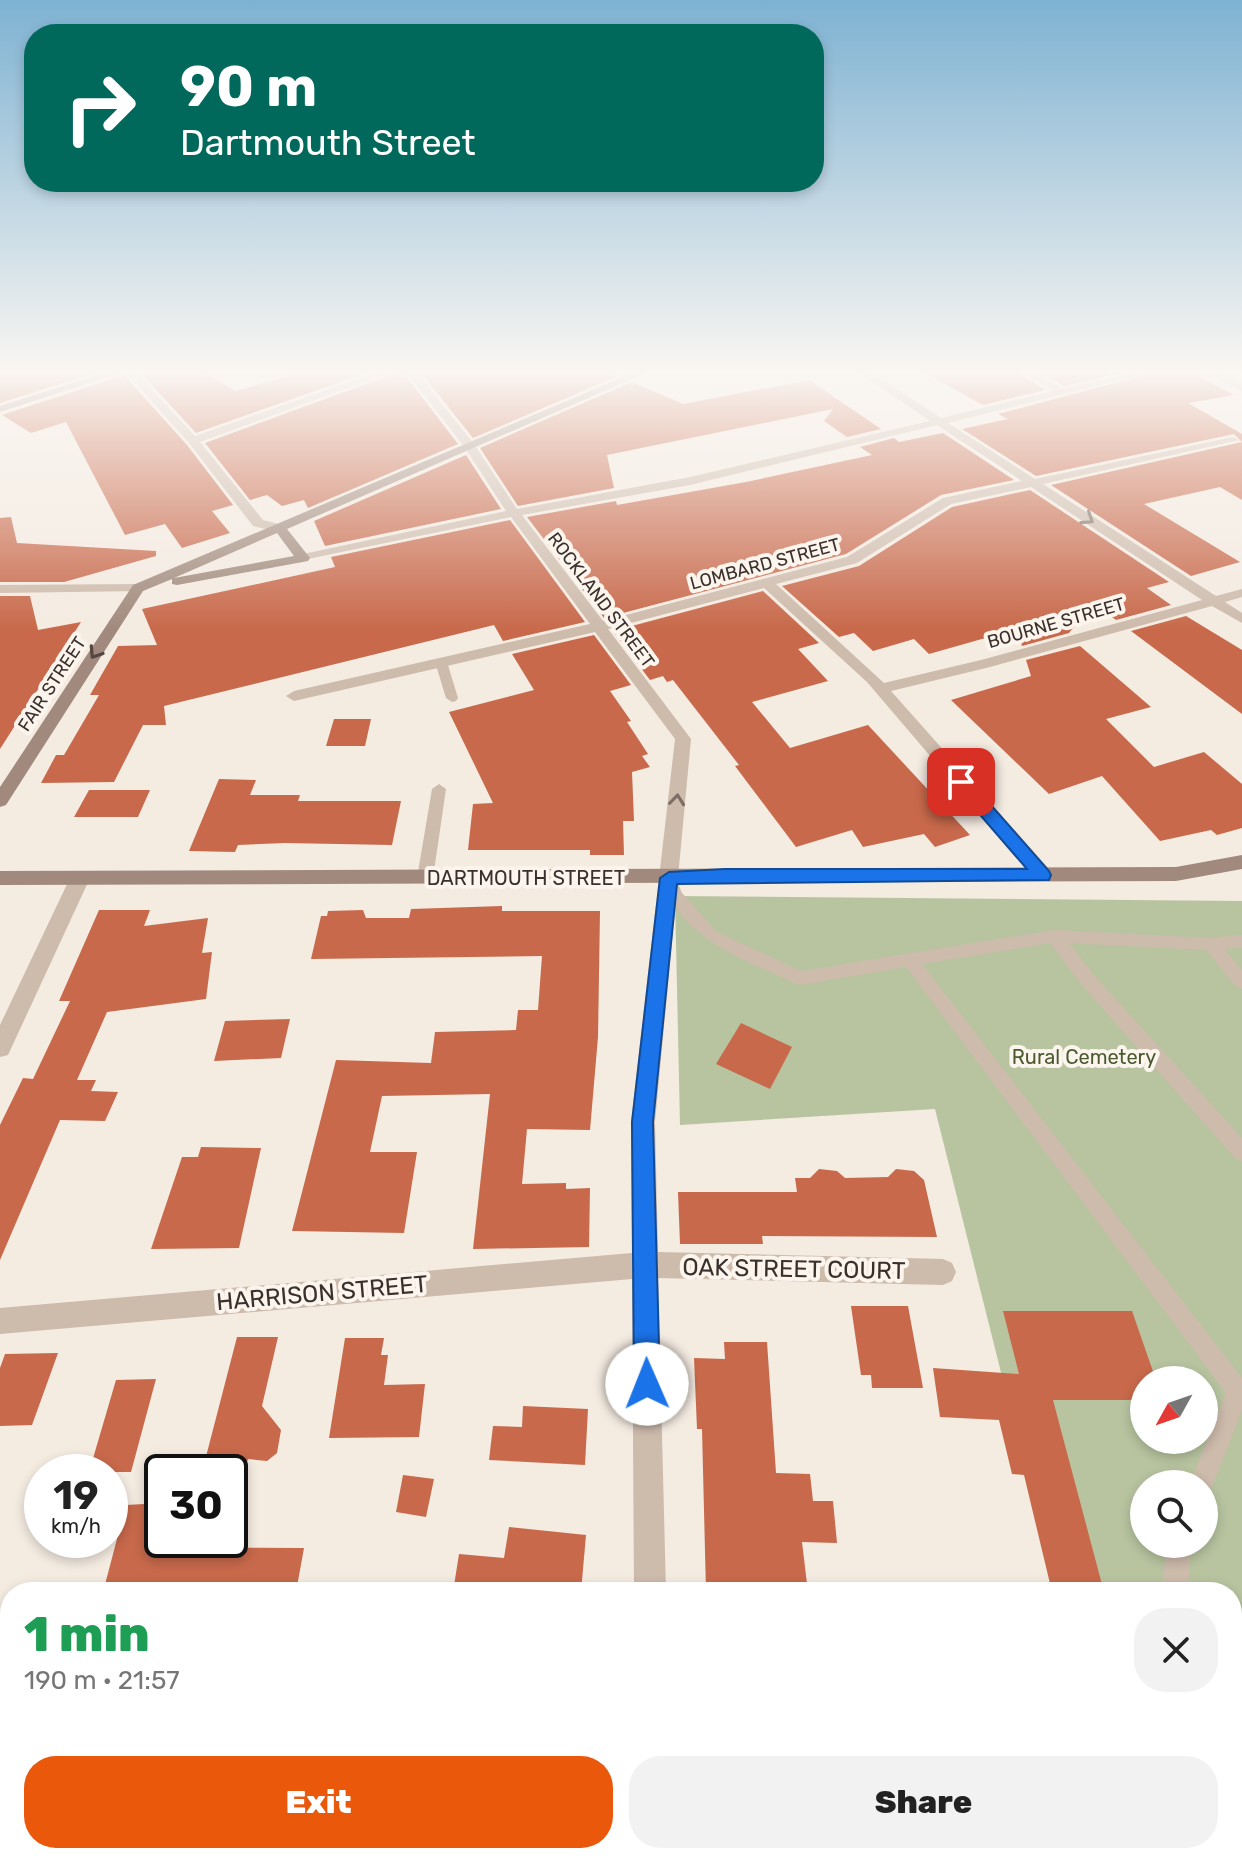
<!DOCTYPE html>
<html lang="en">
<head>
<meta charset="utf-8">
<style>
	:root { --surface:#fff; --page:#f2f2f2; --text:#222; --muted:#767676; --accent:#ea580c }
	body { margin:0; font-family:Rubik,sans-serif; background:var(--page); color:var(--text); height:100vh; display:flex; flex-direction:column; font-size:30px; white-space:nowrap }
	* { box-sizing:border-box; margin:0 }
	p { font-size:26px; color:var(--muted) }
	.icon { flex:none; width:44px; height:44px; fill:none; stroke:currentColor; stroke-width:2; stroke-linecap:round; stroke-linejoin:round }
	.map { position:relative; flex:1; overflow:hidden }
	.drawer { position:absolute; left:0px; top:1582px; width:1242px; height:282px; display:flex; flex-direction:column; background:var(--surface); border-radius:32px 32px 0 0; box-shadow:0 4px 12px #0003 }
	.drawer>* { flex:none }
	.top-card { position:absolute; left:24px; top:24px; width:800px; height:168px; border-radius:32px; box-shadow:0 4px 12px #0003; background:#00695c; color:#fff; overflow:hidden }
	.needle { width:52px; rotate:230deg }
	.fabs { position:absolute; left:1130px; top:1366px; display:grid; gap:16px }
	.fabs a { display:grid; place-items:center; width:88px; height:88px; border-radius:50%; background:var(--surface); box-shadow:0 4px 12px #0003; font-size:40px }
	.speed { position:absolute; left:24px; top:1454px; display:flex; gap:16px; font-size:40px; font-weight:700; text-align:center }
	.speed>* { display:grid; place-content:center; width:104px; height:104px; border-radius:50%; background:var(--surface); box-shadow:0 4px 12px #0003; line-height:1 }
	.speed small { font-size:20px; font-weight:400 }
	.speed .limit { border:4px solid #111; border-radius:12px; background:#fff; color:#111 }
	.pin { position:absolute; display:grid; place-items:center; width:68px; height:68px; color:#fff; margin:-34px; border-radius:16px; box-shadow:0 4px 12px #0006 }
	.me { position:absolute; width:88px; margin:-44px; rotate:359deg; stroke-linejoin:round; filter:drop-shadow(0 0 6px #0008) }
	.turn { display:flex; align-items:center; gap:28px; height:168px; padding:0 24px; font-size:36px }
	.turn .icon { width:104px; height:104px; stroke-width:2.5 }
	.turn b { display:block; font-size:56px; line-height:68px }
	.round { display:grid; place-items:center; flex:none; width:84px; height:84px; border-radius:32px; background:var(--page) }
	.head { display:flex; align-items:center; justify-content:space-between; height:136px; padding:0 24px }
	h1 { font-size:48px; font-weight:800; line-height:60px; color:#1e9e55 }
	.action { display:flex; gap:16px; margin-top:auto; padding:16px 24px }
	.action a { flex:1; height:92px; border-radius:32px; background:var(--accent); color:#fff; font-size:32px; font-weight:800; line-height:92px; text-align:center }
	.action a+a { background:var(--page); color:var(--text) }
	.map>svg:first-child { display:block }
	.green { fill:#b8c4a0; fill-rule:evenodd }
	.building { fill:#c8694b }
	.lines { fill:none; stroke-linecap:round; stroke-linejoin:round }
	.lane { fill:#cdbbac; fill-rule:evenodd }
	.street { fill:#cdbbac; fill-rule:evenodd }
	.secondary { fill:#a18a7d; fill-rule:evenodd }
	.oneway { stroke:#7d6f65 }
	.oneway2 { stroke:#544640 }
	.route { fill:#1a73e8; stroke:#114b97; stroke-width:2 }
	.labels { text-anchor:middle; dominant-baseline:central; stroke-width:8; stroke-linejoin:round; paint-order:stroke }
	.far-street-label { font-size:18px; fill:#3b302b; stroke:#fbf5ee }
	.street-label { font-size:20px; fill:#3b302b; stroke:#fbf5ee }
	.park-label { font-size:20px; fill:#4a5a2e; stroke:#fbf5ee }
	.near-street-label { font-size:24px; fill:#3b302b; stroke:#fbf5ee }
</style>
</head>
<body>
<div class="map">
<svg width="1242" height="1863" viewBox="0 0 1242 1863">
	<rect width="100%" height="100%" fill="#f4ebe1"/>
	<path class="green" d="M675 896 1242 901V1863H1126L1119 1854H1232V1592H1056L935 1109 680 1125ZM1144 1380H1204V1440H1144ZM1144 1484H1204V1544H1144Z"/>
	<path class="building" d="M0 369H107L0 403Z
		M137 369H197L236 391 313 369H377L196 433Z
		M418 369H601L618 376 473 438Z
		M918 369H1013L1045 390 983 405Z
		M1034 369H1136L1064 386Z
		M1168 369H1186L1234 395 1188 403 1242 434V500L1220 487 1144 504 1240 562 1191 576 1051 485 1242 442 1234 434 1036 476 962 429 1008 419 998 414Z
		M402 371 458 444 308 508 304 500 282 506 267 495 250 500 205 443Z
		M124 375 187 445 233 505 212 511 230 533 182 548 165 524 125 535 66 422 31 433 2 415Z
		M809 380 881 429 847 437 824 421 833 409 607 455 614 488 518 506 480 448 632 382 683 404Z
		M943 433 1014 480 941 495 846 554 604 618 527 517 616 501 617 505 746 482 872 455 860 447 894 438 899 442Z
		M466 455 501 509 325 546 314 521Z
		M1030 490 1169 582 1147 588 1171 605 1116 620 1093 603 1069 633 1022 646 1017 629 929 654 914 639 873 651 854 633 839 637 782 586 859 566 952 507Z
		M11 517 17 543 156 551V556L64 582H0V518Z
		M510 520 585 622 503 641 494 625 164 706 166 725H143L114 782 41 783 56 755H64L99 695H90L118 646 157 645 142 609 335 567 331 557Z
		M763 591 819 643 798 649 828 681 752 702 790 748 868 725 970 835 935 847 924 834 863 847 852 830 796 847 735 766 739 765 673 680 667 682 663 676 650 680 613 631Z
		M0 596H30L38 630 81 622 0 749Z
		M1186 616 1242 650V714L1131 631Z
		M594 635 631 685 610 691 631 721 627 722 648 754 642 756 650 767 632 772 634 821H623L624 855H590V850H468L473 804 493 803 449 712 534 690 512 654Z
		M1080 646 1151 707 1106 719 1154 767 1204 752 1242 784V828L1217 835 1211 830 1160 841 1102 776 1049 794 951 700 1031 676 1026 660Z
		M334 719H371L365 746H326Z
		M219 779 256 780 250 795H300L298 801H401L392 845 285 843 238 845 235 852 189 851Z
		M89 790H150L138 817H74Z
		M502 906V911H600L598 1037 590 1130 527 1129 522 1184 566 1183V1189L590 1188 589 1247 473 1249 490 1094 382 1096 370 1152H417L404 1233 292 1231 336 1060 431 1063 435 1032 516 1030 518 1010H538L542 956 311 959 321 916H327L328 911 363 910 366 918H409L411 909Z
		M99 910H150L144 926 208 918 202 953 212 952 206 999 107 1012 77 1080H96L91 1091 118 1092 105 1121 60 1120 0 1260V1125L23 1078 33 1079 70 1001H59Z
		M290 1019 281 1058 214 1061 225 1021Z
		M741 1023 792 1047 770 1089 716 1064Z
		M201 1147 261 1148 239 1248 151 1249 182 1157H198Z
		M819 1169 837 1171 845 1178 888 1177 896 1169 914 1171 924 1180 937 1237 762 1236 763 1244H680L678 1192H797L795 1178H810Z
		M851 1306H908L923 1388H872L871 1375H861Z
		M1003 1311H1132L1156 1380H1144V1400H1053L1104 1592H1052L1024 1475 1012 1474 999 1420 940 1417 933 1368 1019 1374Z
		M237 1337H278L262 1406 281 1430 277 1453 267 1461 248 1459 244 1472H202Z
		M345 1338H384L381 1355H388L384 1385 425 1384 419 1437 329 1438Z
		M724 1342H767L776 1473 810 1474 813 1501H833L837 1543 802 1542 808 1592H706L702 1429H697L694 1358 725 1359Z
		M58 1353 32 1425 0 1426V1368L5 1354Z
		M156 1379 131 1472H89L116 1380Z
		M523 1406 588 1409 585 1465 489 1460 493 1426 522 1427Z
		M403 1475 434 1479 426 1517 396 1512Z
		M162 1503V1540H172L170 1547 304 1548 296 1592H103L126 1505Z
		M509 1527 586 1535 581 1592H453L459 1554 504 1558Z"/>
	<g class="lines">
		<path class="lane" d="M441 658 447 662 458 698 456 701 452 702 446 698 435 662Z
			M439 784 446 789 433 878 425 884 417 878 432 789Z
			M669 872 674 874 682 893 717 932 801 971 1054 930 1210 938 1242 935V947L1224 949 1242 970V989L1236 987 1206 950 1069 943 1092 973 1242 1138V1161L1235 1158 1080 983 1050 943 922 964 1242 1378V1410L1210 1492 1204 1495V1484H1190L1226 1393 906 967 800 985 794 983C740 957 682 940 661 878Z
			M1167 1544H1191L1188 1592H1162Z
			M1232 1728 1242 1733V1773L1232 1768Z"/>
		<path class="street" d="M123 369H133L195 436 386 369H400L200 442 263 520 286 526 287 529 281 533 253 526 189 443Z
			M404 369H414L474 444 517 509 690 477 930 421 853 369H865L941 418 1053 391 1016 369H1028L1064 389 1148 369H1165L948 423 1035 479 1233 437 1239 440 1043 484 1216 596 1242 589V597L1225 602 1242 613V623L1212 606 990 667 891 691 1050 870 1053 875 1050 880H1036L867 682 764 588 608 629 691 739 655 1122 658 1252 943 1259 952 1263 956 1272 952 1281 943 1285 658 1278 666 1592H634L632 1279 0 1334V1308L632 1253 631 1122 675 739 595 632 294 701 286 696 294 691 590 624 511 517 298 561V555L303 554 506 511 465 448ZM937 425 1022 481 943 498 847 557 603 621 522 515 690 485ZM1031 487 1202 600 981 660 884 683 776 584 857 563 951 504Z
			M1200 369H1213L1242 384V391Z
			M138 584 145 588 143 591 0 593V585Z
			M80 871 90 878 8 1055 0 1057V1025L70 878Z
			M637 1854H673V1863H637Z"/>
		<path class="secondary" d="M117 369H132L0 412V406Z
			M642 369H655L287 529 310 558 308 561 177 585 172 584V579L143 591 6 805 0 807V787L133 585ZM277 533 294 556 174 578Z
			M1242 855V869L1176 881 0 885V871L1176 867Z"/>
	</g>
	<defs><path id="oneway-chevron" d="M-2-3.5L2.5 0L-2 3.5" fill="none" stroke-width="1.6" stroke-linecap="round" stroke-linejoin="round" transform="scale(2)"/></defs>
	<g class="oneway">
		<use href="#oneway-chevron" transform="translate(1088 519) rotate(33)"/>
		<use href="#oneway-chevron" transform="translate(677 800) rotate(-84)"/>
	</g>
	<use class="oneway2" href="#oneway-chevron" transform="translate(95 653) rotate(123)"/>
	<linearGradient id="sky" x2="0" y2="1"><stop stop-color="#7eb2d2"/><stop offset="0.59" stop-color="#faf6f2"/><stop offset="1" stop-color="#faf6f2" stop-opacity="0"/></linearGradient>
	<rect width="1242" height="630" fill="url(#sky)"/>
	<path class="route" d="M961 777 967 778 1049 871 1051 875 1049 880 677 884 653 1122 660 1384 656 1393 647 1397 638 1393 634 1384 632 1122 660 878 669 872 725 869H1027L955 786V778Z"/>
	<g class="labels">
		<g class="far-street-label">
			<text transform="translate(765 564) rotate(-15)">LOMBARD STREET</text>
			<text transform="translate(601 600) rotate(53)">ROCKLAND STREET</text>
			<text transform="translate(1056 623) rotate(-16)">BOURNE STREET</text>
			<text transform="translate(52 684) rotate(-57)">FAIR STREET</text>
		</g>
		<g class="street-label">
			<text x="526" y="878">DARTMOUTH STREET</text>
		</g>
		<g class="park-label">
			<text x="1084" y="1057">Rural Cemetery</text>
		</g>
		<g class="near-street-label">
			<text transform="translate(794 1269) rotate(1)">OAK STREET COURT</text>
			<text transform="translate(322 1293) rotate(-5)">HARRISON STREET</text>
		</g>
	</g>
</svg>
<div class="fabs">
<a><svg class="needle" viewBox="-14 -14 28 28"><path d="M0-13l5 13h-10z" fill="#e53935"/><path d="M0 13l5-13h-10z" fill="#767676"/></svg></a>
<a><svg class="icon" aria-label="search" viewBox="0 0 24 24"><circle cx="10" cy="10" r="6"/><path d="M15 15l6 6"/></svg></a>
</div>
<div class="speed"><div>19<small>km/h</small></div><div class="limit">30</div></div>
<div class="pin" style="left:961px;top:782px;background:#d93025"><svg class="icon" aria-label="arrive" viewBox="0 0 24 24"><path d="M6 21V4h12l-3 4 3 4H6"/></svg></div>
<svg class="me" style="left:647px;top:1384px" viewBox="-20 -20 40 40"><circle r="19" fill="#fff"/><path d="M0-13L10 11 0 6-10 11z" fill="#1a73e8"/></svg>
<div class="top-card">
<div class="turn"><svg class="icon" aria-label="right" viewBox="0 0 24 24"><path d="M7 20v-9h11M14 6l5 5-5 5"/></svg><div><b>90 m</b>Dartmouth Street</div></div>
</div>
<section class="drawer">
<div class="head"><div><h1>1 min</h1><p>190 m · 21:57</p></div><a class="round"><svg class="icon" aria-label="close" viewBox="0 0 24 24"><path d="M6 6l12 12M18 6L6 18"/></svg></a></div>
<div class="action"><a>Exit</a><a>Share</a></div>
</section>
</div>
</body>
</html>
